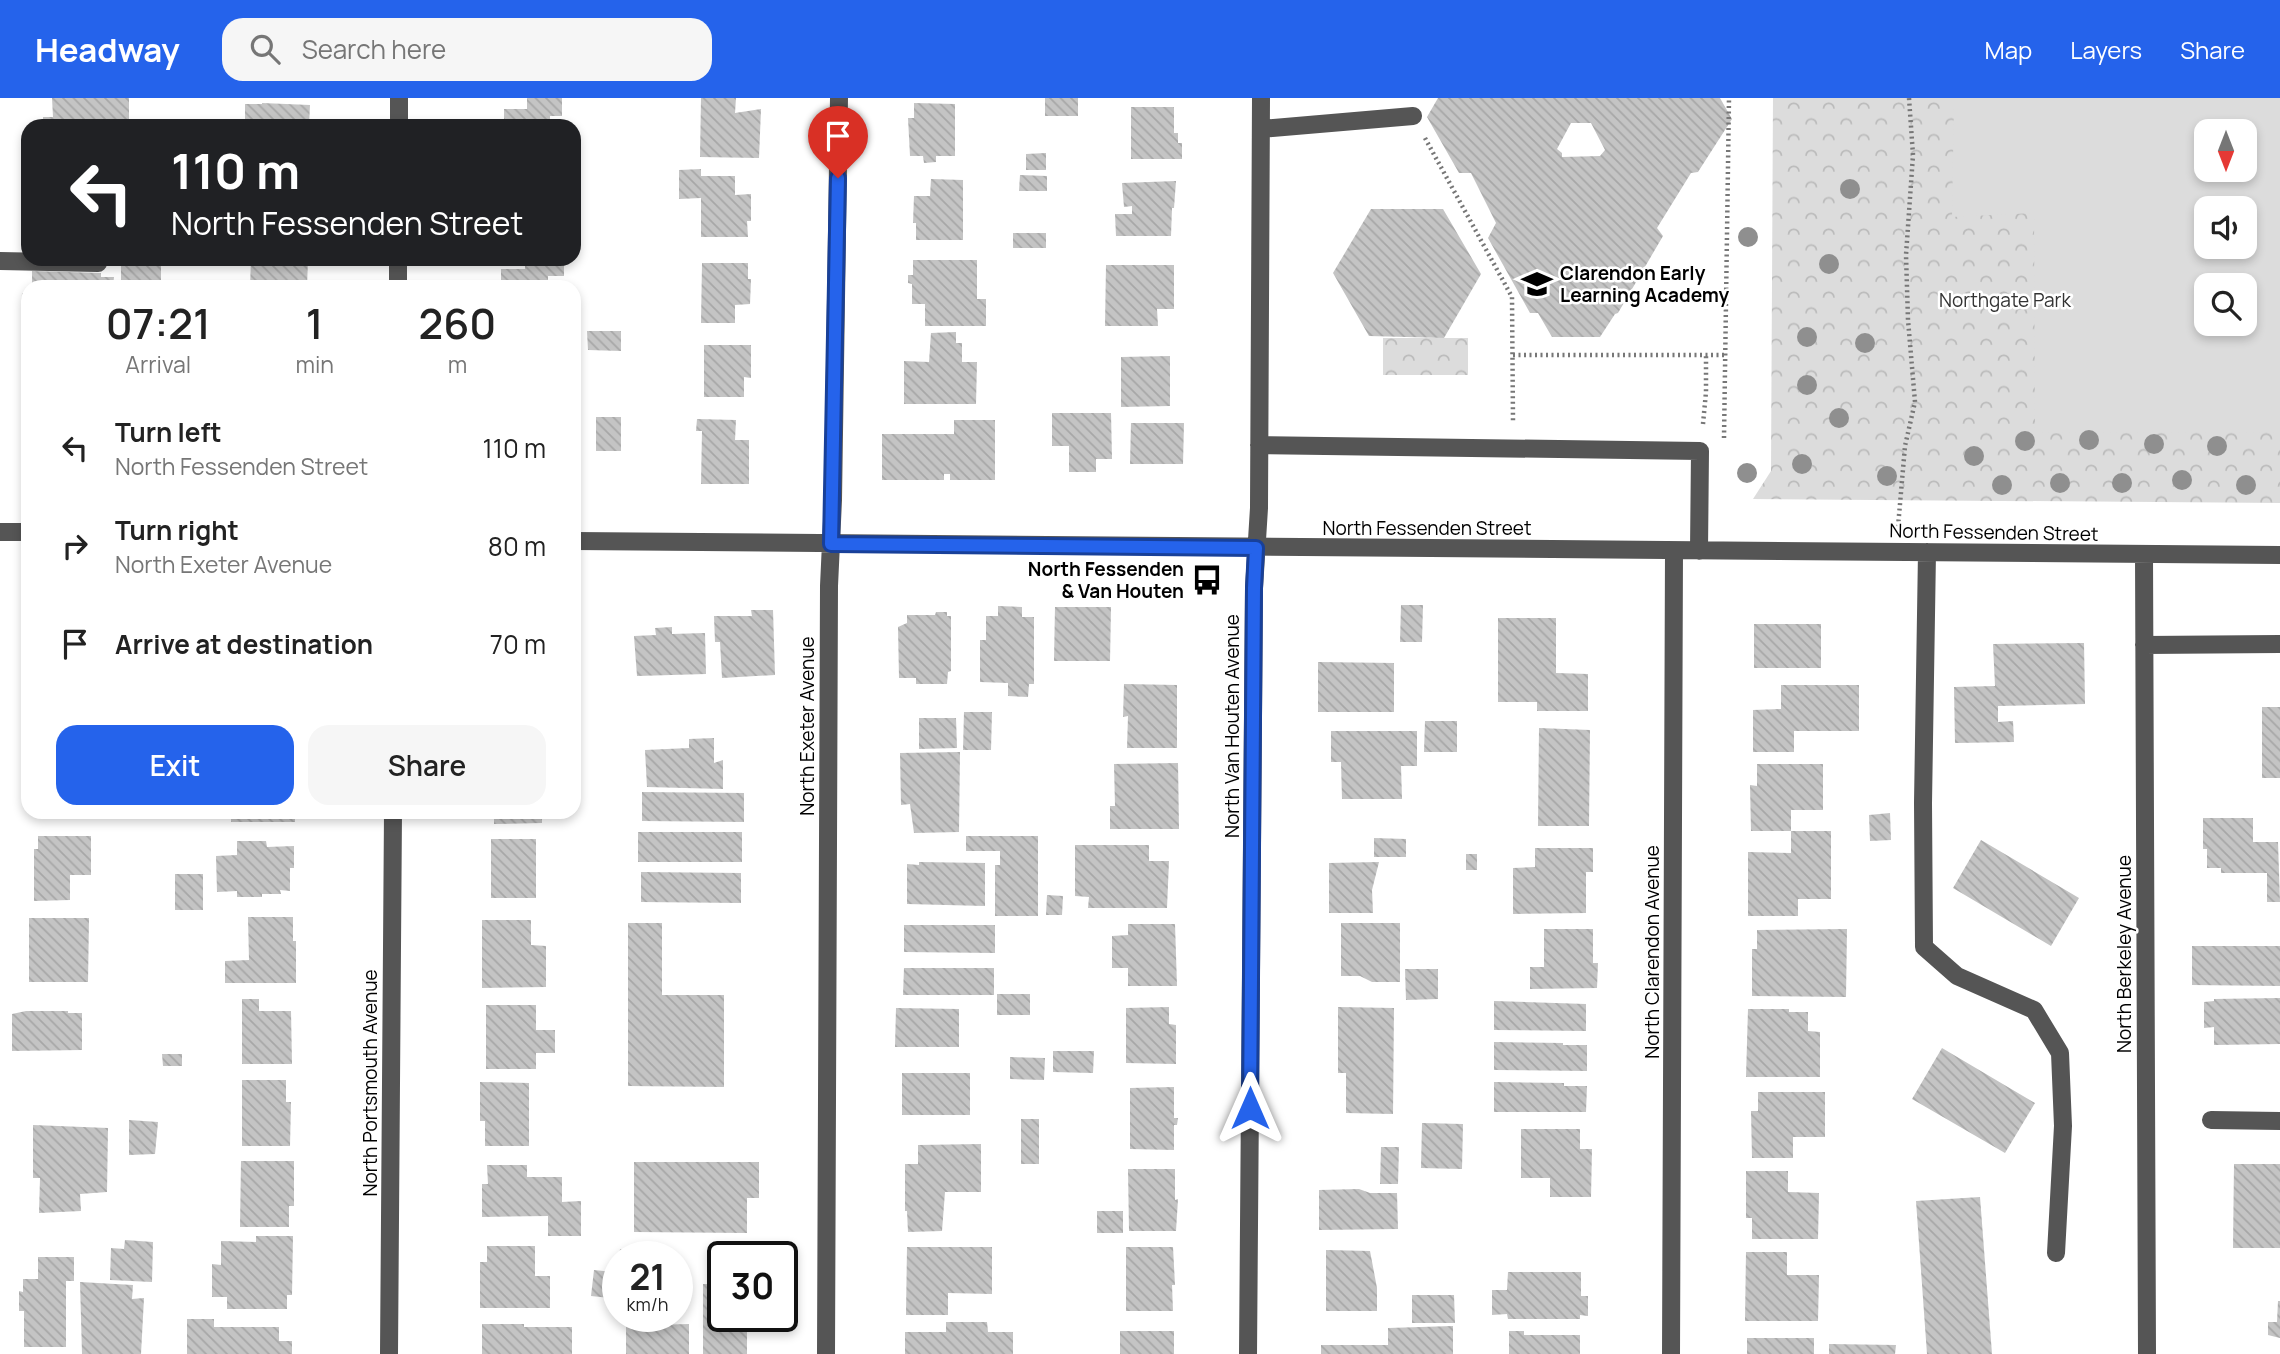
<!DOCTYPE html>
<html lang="en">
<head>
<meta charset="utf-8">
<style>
	:root { --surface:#fff; --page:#f6f6f6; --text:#222; --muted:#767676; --accent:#2563eb }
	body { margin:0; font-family:Manrope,sans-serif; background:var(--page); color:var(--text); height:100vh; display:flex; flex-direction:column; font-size:26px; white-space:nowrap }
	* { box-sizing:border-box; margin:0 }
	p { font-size:23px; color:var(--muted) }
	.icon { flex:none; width:38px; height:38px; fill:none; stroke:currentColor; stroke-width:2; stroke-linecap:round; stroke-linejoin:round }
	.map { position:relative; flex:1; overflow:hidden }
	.side { position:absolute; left:21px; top:182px; width:560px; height:539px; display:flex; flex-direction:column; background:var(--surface); border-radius:21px; box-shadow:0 4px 10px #0003 }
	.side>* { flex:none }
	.guide { position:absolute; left:21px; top:21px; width:560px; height:147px; border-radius:21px; box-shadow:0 4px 10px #0003; background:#202124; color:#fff; overflow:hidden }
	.needle { width:46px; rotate:180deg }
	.fabs { position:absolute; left:2194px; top:21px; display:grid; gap:14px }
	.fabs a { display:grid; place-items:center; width:63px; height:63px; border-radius:14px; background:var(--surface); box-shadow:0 4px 10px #0003; font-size:35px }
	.speed { position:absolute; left:602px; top:1143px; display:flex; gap:14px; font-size:35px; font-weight:700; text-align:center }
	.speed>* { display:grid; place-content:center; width:91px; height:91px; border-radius:50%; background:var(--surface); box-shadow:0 4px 10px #0003; line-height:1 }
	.speed small { font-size:18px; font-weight:400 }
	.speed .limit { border:4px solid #111; border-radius:10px; background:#fff; color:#111 }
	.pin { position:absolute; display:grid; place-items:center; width:60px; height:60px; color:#fff; margin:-72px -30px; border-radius:50% 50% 50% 0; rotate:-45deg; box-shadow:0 0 7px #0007 }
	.pin .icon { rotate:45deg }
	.me { position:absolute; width:77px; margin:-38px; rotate:0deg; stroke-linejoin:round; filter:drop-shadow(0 0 5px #0008) }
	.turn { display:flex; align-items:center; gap:24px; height:147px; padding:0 35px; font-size:32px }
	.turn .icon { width:91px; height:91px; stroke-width:2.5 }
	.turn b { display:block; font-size:49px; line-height:60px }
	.eta { display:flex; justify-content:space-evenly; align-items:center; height:119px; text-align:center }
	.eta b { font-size:42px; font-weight:600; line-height:49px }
	.action { display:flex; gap:14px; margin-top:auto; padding:14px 35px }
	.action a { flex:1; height:80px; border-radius:21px; background:var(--accent); color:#fff; font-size:28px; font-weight:600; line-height:80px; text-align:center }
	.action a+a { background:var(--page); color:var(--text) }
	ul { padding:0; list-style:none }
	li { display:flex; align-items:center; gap:21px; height:98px; padding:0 35px }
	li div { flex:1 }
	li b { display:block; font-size:26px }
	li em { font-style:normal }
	header { display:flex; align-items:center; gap:42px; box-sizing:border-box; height:98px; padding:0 35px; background:var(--accent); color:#fff }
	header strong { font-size:33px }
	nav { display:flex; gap:38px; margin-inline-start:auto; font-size:24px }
	.search { width:490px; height:63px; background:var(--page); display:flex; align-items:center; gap:18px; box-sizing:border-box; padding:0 24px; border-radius:21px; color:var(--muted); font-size:26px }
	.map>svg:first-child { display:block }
	.park { fill:url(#park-crowns); fill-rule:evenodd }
	.pitch { fill:#dcdcdc; fill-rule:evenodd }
	.building { fill:url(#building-back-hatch); fill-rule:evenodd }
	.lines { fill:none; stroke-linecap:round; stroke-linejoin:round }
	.path { stroke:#777; stroke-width:4.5; stroke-dasharray:2 3.5; stroke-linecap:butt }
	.minor { stroke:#555; stroke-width:18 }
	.tree { fill:#8f8f8f }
	.route-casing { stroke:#184099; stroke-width:18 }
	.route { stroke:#2563eb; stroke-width:12 }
	.labels { text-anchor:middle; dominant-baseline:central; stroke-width:5; stroke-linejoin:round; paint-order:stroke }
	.poi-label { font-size:19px; font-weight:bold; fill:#000; stroke:#fff; text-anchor:start }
	.park-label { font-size:19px; fill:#333; stroke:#fff }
	.street-label { font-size:19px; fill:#000; stroke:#fff }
</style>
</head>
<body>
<header>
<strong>Headway</strong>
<div class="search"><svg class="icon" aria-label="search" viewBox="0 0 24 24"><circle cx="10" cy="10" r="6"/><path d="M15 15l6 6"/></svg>Search here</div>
<nav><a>Map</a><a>Layers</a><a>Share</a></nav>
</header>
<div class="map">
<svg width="2280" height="1256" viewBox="0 0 2280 1256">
	<defs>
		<pattern id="park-crowns" width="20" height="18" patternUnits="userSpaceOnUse" patternTransform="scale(1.75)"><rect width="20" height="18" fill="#dcdcdc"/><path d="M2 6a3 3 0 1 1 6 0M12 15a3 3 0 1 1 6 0" fill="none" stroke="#bbb"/></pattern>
		<pattern id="building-back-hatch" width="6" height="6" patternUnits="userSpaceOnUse" patternTransform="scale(1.75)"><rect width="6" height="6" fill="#c4c4c4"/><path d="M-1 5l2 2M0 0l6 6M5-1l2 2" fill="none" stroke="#a7a7a7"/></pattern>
	</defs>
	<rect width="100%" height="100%" fill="#fff"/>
	<path class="park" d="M1773 0H2280V405L1753 401 1771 373ZM2207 33H2245V72H2207ZM2207 110H2245V149H2207ZM2207 187H2245V226H2207Z
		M1383 240H1468V277H1383Z"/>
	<path class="pitch" d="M1954 0H2280V334L2035 335 2034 115 1952 119ZM2207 33H2245V72H2207ZM2207 110H2245V149H2207ZM2207 187H2245V226H2207Z"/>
	<path class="building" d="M52 0H129V28H43V19H53Z
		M527 0H562V18H550V28H504V11H527Z
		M701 0H736L735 15 761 11 759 60 700 59Z
		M1045 0H1078V18H1045Z
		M1438 0H1720L1732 21 1698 74 1691 75 1657 130 1663 138 1618 215 1615 216 1600 239H1552L1538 215H1530L1488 140 1496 125 1471 75H1459L1427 19ZM1571 25H1591L1605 52 1600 58 1562 59V55L1557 51Z
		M262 5 310 7 309 28H245V6H262Z
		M914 5 955 6V58H936V64L924 65 923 58H910L908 20H914Z
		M1131 9H1174V35H1178V45H1182V61H1131Z
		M1046 55V72H1026V56Z
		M701 71V78H735V97L751 96V123H747L748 139H701V100L679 101V72Z
		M1020 77 1047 78V93H1019Z
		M931 81 963 82V142H916V125H913L914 98H930Z
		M1176 83 1174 110H1172L1171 138H1116L1115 116H1132V108L1124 109 1122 85Z
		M1371 111H1443L1481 176 1444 240 1369 238 1333 175Z
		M1013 135H1046V150H1013Z
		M121 161H161V182H121Z
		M251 161H308L307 189H250Z
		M525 161H564V178H548V189H501V171H525Z
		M913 162H977V201H986V228H925V206H912V186L908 185V177H913Z
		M702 165H748V181H751L750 206 735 207V225H701Z
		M1106 167H1174V211H1157L1158 228H1105Z
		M32 173 101 175V179H114L113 189H32Z
		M22 195H28V218L21 217Z
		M587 233H621V253L588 252Z
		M956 234V245H962V264H977L976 306H904V263L929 264 931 235Z
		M704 247H751V280L744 279V299H704Z
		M1170 258V308L1121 309V259Z
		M22 309H28V357L22 356Z
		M1052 315H1111L1112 361H1096V374H1069V348H1052Z
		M596 319H621V353H596Z
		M697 321 736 322 735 342H749V386H701L702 333H696Z
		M954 322H995V382H950V376H944V382H882V336H954Z
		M1131 325H1184L1183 366H1130Z
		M1401 507H1423L1422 544H1400Z
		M998 508 1022 509V519H1034V586H1029L1028 599 1008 598V585L980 584V542H986V518H998Z
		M1055 509H1111L1110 563H1054Z
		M751 512H773L775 577 722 580 720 544H715L714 518H752Z
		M936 514H947V518H951V573L948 574 947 586H916V580H899L898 529 907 525V517H935Z
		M1498 520H1556V575L1588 576V613H1537V604H1498Z
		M1754 526H1821V570H1754Z
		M672 529V536L705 535 706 576 637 578 634 538 656 537 655 530Z
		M2084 545 2085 606 1998 608V624L2013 623 2014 644 1955 645 1954 589 1995 588 1993 546Z
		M1318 564 1394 565V614H1318Z
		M1124 586 1177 587V650H1127L1128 618 1123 619Z
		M1781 587H1859V633H1794V654H1753V612L1781 611Z
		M2262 609H2280V680H2262Z
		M964 614H992L991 652H963Z
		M919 620H956L957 650 919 651Z
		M1425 623H1457V654H1424Z
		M1539 630 1590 632 1589 728H1538Z
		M1331 633H1417V668H1401L1402 701H1342L1341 664H1331Z
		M714 640V665L723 662V691L647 689 645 652 689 650V641Z
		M960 654 959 734 914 735 910 706 901 707 900 655Z
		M1178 665 1179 731H1110V708H1115L1114 666Z
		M1757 666H1823V712H1791V733H1831V801H1798V818H1748V754L1791 755V733H1751L1750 687 1757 688Z
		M642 694 744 695V724L642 723Z
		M50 714H106V717L50 718Z
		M231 714H295V724H231Z
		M494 714H542V725L494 726Z
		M1890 715 1891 742 1870 743 1869 717Z
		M2203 720H2253V744H2278L2280 804H2267V775H2221V770H2207V751H2203Z
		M638 734H742V764H638Z
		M38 738H91V777H70V802L34 803V751H38Z
		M966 738H1038V818H995V767H1000V753H966Z
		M1374 740 1406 741V759H1374Z
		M491 741H536V800H491Z
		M1981 742 2079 800 2051 848 1953 790Z
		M237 743H266L267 749 294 748V770H290V793L280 792 281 796H262V799H237V793L217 794 216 758 237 757Z
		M1075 747H1149V763H1169L1167 810H1088L1089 799 1075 798Z
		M1535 750H1593V774H1586V815L1513 816V770L1535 769Z
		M1466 756H1477V772H1466Z
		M919 764 985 765V808L907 806V766L919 767Z
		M1379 764 1372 792 1373 815H1329V765Z
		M641 774 741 775V805L641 804Z
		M175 776H203V812H175Z
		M1047 797 1063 798 1062 817H1046Z
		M248 819H293V843H296V885H225V863L249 862Z
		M29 820H89L88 884H29Z
		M482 822H531V847L546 848V889L482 890Z
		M628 825H662V897H724V989L628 988Z
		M1341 825H1400V884H1372L1360 878H1341Z
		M1128 826H1175L1177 888H1128V870H1112V838L1128 837Z
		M904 827H995V855L904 854Z
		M1544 831H1593V865H1598L1597 890 1530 891V869H1544Z
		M1847 831 1846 899 1752 898V851H1757V832Z
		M2192 848H2280V888L2192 887Z
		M904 870H994V897H903Z
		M1405 871H1438V901L1406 902Z
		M997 896H1030V917H997Z
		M2280 900V946L2214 947V929L2204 930V904L2214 903V901Z
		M242 901H259V913H291L292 966H242Z
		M1494 903 1586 906V933L1494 932Z
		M486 907H536V932H555V955H536V971H486Z
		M1169 909V926L1176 927V966L1126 965V910Z
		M1338 909 1394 910 1393 1016 1346 1015V975H1338Z
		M896 910 959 911V949H895Z
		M1748 911H1789V914H1808V933L1820 934V979H1746Z
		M26 913H68V915H82V952L12 953V916Z
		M1494 944 1563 945V947H1587V973L1494 972Z
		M1942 950 2035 1005 2005 1055 1912 1001Z
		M1053 953H1094L1093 975 1053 974Z
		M162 956H182V968H163Z
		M1010 959 1045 960 1044 982 1010 981Z
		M902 975H970V1017H902Z
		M242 982H286V1004H291L290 1048H242Z
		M480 984 529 985V1048H485V1023H480Z
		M1494 984 1564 985V988H1587L1586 1014H1494Z
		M1174 989V1020H1178L1177 1027H1174V1052L1130 1051V990Z
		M1758 994H1825V1039H1793V1060H1752L1751 1013H1758Z
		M1021 1021H1039V1066H1021Z
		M129 1022 158 1024 155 1056 129 1057Z
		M1422 1025 1463 1026 1462 1071 1421 1070Z
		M33 1027 108 1030 107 1094 80 1096 81 1113 39 1115 40 1080H33Z
		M1521 1031H1580V1051H1592L1591 1099H1550V1080H1521Z
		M981 1046V1094H945L942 1133 908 1134 907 1113H905V1066H918V1047Z
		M1381 1049H1399L1398 1086H1380Z
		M241 1063H294V1108H289V1129H240Z
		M634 1064H759V1100H747V1135L634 1134Z
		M2234 1066H2280V1150H2233Z
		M487 1067H527V1079H562V1104L581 1103V1138H548V1118L482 1119V1086H488Z
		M1128 1071H1175V1102L1178 1101 1176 1133H1129Z
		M1746 1073H1788V1094L1819 1095 1818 1141H1752V1120H1746Z
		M1359 1091 1370 1095H1397L1398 1131 1319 1132V1092Z
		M1980 1099 1992 1256H1927L1916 1103Z
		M1097 1113H1123V1135H1097Z
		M256 1138H293L292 1197H287V1211H227V1199H212V1166L221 1167V1143L256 1144Z
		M125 1142 153 1144 152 1184 110 1182 111 1150 124 1151Z
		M487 1148H535V1178H550V1210H480V1164H487Z
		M907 1149H992V1196L948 1195V1217H906Z
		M1126 1149H1173L1175 1187H1172L1173 1213H1126Z
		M620 1151 644 1152V1158H619Z
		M1326 1152 1370 1153 1377 1190V1213H1326Z
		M1746 1154H1787V1177H1819L1818 1223H1745Z
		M38 1159H74V1183H66V1249H24V1213H19V1193L23 1194V1181H38Z
		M707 1171 723 1172V1218H754V1233H747V1256H703V1186H707Z
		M594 1172 613 1174 610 1200 591 1198Z
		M1508 1174H1581V1198H1588V1218L1580 1217V1221H1508L1507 1216 1492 1217V1192H1507Z
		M80 1184 133 1187 132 1201 144 1200 141 1256H82Z
		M1412 1197H1454L1455 1225H1412Z
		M2278 1203H2280V1240L2268 1237V1224H2277Z
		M626 1218H652L653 1227 689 1226V1256H626Z
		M187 1221H214V1229H279V1243H292V1256H187Z
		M946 1224H987L988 1234H1013V1256H905V1234H946Z
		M482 1226H524V1229H572V1256H482Z
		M1453 1228V1256H1321V1247H1388V1230Z
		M1120 1233H1174V1256H1120Z
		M1509 1233H1524V1237H1580V1256H1509Z
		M1747 1240H1814V1256H1747Z
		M1829 1246 1896 1247 1895 1256H1829Z"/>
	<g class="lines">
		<path class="path" d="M1425 40 1512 199 1513 324
			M1513 257H1725
			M1703 326 1706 294V257
			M1724 340 1729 0
			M1898 429 1905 348 1915 304 1908 222 1906 157 1913 57 1909 0"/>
		<path class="minor" d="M399 28V0
			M1261 31 1413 18
			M0 163 98 165
			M398 189V161
			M1259 347 1700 353 1699 453
			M0 434H28
			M574 443 2280 457
			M1927 454 1923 705 1924 849 1957 878 2034 912 2060 955 2063 1028 2056 1155
			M2144 456 2147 1256
			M2144 547 2280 546
			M2211 1022 2280 1023
			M389 1256 393 714
			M826 1256 829 488 833 402 839 0
			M1248 1256 1254 490 1259 410 1261 0
			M1671 1256 1674 453"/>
	</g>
	<g class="tree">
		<circle cx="1850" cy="91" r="10"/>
		<circle cx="1748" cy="139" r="10"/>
		<circle cx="1829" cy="166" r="10"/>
		<circle cx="1807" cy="239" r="10"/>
		<circle cx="1865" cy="245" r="10"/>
		<circle cx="1807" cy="287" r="10"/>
		<circle cx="1839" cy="320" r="10"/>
		<circle cx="2089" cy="342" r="10"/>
		<circle cx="2025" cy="343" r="10"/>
		<circle cx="2154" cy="346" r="10"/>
		<circle cx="2217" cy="348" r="10"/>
		<circle cx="1974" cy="358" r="10"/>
		<circle cx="1802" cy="366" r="10"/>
		<circle cx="1747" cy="375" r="10"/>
		<circle cx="1887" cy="378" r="10"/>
		<circle cx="2182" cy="382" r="10"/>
		<circle cx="2060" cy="385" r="10"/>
		<circle cx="2122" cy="385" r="10"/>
		<circle cx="2002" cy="387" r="10"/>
		<circle cx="2246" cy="387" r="10"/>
	</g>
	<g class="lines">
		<g class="route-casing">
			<path id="route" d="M838 80 831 446 1256 450 1254 490 1250 1010"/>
		</g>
		<use href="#route" class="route"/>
	</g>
	<defs>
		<g id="school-bare" transform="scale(2.415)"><path d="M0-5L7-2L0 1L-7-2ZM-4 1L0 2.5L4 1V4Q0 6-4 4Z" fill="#000" stroke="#fff" stroke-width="2.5" paint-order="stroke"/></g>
		<g id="bus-bare" transform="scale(2.415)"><path d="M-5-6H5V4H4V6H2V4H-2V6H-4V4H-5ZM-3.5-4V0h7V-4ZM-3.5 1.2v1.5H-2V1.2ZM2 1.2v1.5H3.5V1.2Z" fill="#000" stroke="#fff" stroke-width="2.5" paint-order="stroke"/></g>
	</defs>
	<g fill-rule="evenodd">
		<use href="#school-bare" x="1537" y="186"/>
		<use href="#bus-bare" x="1207" y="482"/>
	</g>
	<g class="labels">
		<g class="poi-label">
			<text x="1560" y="175">Clarendon Early<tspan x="1560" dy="22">Learning Academy</tspan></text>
			<text x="1184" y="471" text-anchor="end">North Fessenden<tspan x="1184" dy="22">&amp; Van Houten</tspan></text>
		</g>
		<g class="park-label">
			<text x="2005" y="202">Northgate Park</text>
		</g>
		<g class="street-label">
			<text x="1427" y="430">North Fessenden Street</text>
			<text transform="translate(1994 434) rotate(1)">North Fessenden Street</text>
			<text transform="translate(807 628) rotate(-90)">North Exeter Avenue</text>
			<text transform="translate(1232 628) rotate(-90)">North Van Houten Avenue</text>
			<text transform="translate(1652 854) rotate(-90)">North Clarendon Avenue</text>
			<text transform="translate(2124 856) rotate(-90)">North Berkeley Avenue</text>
			<text transform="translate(370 985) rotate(-90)">North Portsmouth Avenue</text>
		</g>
	</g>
</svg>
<div class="fabs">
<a><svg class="needle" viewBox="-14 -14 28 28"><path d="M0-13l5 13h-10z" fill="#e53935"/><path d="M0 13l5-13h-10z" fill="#767676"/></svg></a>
<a><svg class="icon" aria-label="sound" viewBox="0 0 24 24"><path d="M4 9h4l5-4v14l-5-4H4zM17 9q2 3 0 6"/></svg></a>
<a><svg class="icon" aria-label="search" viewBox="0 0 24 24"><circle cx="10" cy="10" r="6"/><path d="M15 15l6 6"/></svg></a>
</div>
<div class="speed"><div>21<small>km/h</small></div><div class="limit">30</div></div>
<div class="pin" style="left:838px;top:80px;background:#d93025"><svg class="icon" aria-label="arrive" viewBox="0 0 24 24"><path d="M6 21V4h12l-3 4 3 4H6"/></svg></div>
<svg class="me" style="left:1250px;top:1010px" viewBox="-20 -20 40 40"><path d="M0-17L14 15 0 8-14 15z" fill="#2563eb" stroke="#fff" stroke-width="4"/></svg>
<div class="guide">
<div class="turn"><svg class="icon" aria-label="left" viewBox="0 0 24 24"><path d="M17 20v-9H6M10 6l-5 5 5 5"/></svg><div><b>110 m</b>North Fessenden Street</div></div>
</div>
<section class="side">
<div class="eta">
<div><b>07:21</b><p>Arrival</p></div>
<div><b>1</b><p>min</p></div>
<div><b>260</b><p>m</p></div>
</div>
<ul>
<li><svg class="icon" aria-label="left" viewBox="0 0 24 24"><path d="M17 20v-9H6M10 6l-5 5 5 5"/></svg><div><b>Turn left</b><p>North Fessenden Street</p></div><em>110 m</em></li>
<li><svg class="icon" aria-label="right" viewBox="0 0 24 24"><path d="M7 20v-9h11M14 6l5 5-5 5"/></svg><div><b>Turn right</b><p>North Exeter Avenue</p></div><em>80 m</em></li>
<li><svg class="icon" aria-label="arrive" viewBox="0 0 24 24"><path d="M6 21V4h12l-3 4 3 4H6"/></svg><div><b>Arrive at destination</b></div><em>70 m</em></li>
</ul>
<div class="action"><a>Exit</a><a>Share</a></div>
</section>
</div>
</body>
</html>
